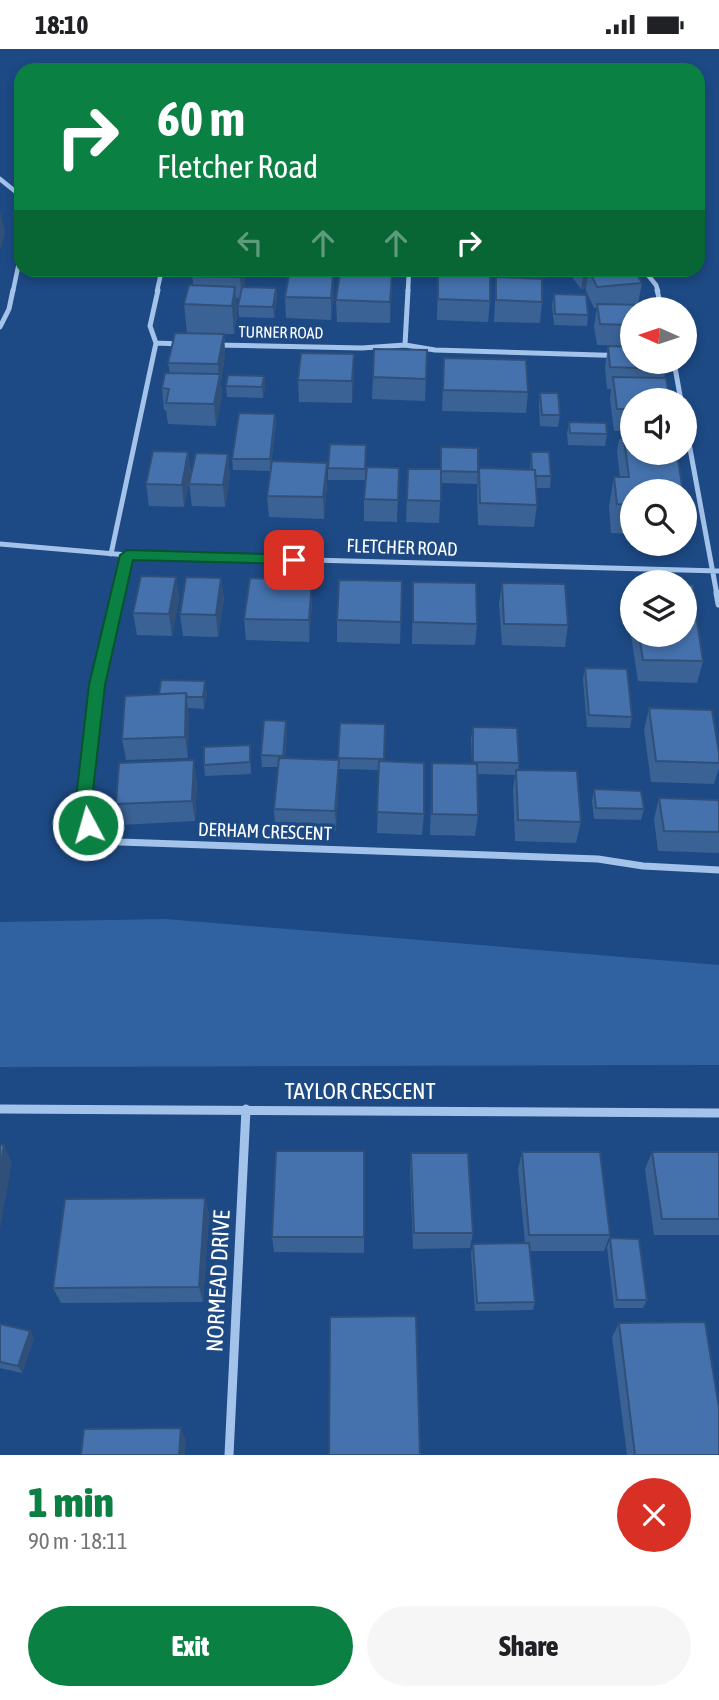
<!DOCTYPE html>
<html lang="en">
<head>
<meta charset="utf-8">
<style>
	:root { --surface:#fff; --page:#f6f6f6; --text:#202124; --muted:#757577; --accent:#0b8043 }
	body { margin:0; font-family:"Asap Condensed",sans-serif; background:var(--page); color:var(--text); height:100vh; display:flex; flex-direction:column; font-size:26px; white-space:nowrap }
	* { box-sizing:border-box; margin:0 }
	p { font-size:23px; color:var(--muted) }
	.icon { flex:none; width:38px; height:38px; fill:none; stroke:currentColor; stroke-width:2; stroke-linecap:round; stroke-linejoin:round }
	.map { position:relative; height:1406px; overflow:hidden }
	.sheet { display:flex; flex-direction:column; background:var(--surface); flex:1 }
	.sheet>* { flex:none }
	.banner { position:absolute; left:14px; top:14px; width:691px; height:214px; border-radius:21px; box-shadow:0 4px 10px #0003; background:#0b8043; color:#fff; overflow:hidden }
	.needle { width:46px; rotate:273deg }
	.buttons { position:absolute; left:620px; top:248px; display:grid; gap:14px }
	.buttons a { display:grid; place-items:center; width:77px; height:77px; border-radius:50%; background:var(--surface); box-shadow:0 4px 10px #0003; font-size:35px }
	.pin { position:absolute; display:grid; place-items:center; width:60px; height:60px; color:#fff; margin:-30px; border-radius:14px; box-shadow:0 4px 10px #0006 }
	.me { position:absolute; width:77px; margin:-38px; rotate:354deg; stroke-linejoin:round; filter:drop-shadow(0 0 5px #0008) }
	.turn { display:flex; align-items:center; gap:24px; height:147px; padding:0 28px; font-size:32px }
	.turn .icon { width:91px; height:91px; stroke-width:2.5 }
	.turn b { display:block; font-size:49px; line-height:60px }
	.lanes { display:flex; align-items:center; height:66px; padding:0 28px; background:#0003; justify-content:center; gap:35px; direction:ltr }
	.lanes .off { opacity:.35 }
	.round { display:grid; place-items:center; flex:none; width:74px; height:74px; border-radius:37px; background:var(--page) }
	.headline { display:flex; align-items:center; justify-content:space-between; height:119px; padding:0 28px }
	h1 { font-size:42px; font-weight:800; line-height:52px; color:var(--accent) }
	.button { display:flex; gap:14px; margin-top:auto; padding:14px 28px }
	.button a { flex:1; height:80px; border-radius:42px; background:var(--accent); color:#fff; font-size:28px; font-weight:800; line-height:80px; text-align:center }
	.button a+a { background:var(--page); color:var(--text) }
	.status { display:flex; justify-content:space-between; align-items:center; height:49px; padding:0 35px; background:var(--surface); direction:ltr }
	.status svg { height:19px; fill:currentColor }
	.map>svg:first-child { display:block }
	.green { fill:#3062a2 }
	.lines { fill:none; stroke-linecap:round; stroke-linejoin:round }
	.minor-far3 { stroke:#a4c3ea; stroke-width:4.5 }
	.minor-far2 { stroke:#a4c3ea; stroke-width:5 }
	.minor-far1 { stroke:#a4c3ea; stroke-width:7 }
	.minor { stroke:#a4c3ea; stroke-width:9 }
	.wall { fill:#3b6295 }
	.shaded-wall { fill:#305079 }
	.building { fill:#4572ad; stroke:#305079; stroke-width:2 }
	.route { fill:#0b8043; stroke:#07532c; stroke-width:2 }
	.labels { text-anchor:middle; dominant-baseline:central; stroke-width:7; stroke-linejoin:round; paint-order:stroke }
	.far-street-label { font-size:16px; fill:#fff; stroke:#1d4984 }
	.street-label { font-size:19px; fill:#fff; stroke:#1d4984 }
	.near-street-label { font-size:23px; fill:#fff; stroke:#1d4984 }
</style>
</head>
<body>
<div class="status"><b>18:10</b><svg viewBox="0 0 49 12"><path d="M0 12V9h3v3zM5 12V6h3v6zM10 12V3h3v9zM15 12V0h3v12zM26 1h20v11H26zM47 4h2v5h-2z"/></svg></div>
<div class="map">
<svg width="719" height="1406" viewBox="0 0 719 1406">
	<rect width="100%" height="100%" fill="#1d4984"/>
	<path class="green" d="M166 870 719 916V1016L0 1018V873Z"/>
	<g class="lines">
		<path class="minor-far3" d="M0 130 21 147
			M643 220 656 236 658 242
			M13 242 21 204
			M157 242 162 220
			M408 242 409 220"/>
		<path class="minor-far2" d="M657 241 662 261
			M0 278 9 260 13 241
			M156 294 180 295
			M217 296 362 299 405 296 435 301 632 307
			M405 296 408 241
			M674 313 681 352
			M684 367 717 546
			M0 495 127 506 719 522
			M111 505 156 294 150 277 158 241
			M118 546 127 506"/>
		<path class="minor-far1" d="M118 544C107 591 71 734 88 775 93 787 109 789 120 793L598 810 643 817 719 821
			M717 544 719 555"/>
		<path class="minor" d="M0 1060 719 1064
			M229 1406 246 1060"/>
	</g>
	<path class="wall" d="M192 220H246V226L244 238 276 239 277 250 274 269 239 268 238 257 240 249H236L237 266 234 285H224L225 306 221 334 222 347 216 377 168 375 166 361H164L162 339 170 324 168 314 187 284 184 255 193 236Z
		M248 220H283L282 228 248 227Z
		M487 220H564L563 224 539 230 542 253 540 274 494 273 496 228 533 230 527 223 487 222Z
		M568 220H634L642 234 638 255 632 256V297L597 296 594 277 597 259H594L586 242V239L581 240 568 223Z
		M438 223 490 252 488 273 437 271Z
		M392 225 390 274 337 273 336 251Z
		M554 245 588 266 587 277 554 276 552 256Z
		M285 248H334L331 271 286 269Z
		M608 297 666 320 664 329 632 352V382H614L610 350 611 340H607L605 319Z
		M427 301 425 352 372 350 373 328Z
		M354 305V327L352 354 299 353 298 331Z
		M444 309 528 343 526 364 442 362Z
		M264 327 265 339 263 349 227 348 226 337Z
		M540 344 560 366 558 378 540 377 539 355Z
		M275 365 276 376 270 422 233 421 232 410Z
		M569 373 607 385 605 397 568 396 567 385Z
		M623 383 632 443V485L611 484 609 457 614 428H620L617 402 619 390H622Z
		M441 398 478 423 477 435 441 434 439 474 406 473 408 420H440Z
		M188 403 191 424 184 458 149 457 146 435Z
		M531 403 551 427 550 439H536L537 456 534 478 478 476 477 441 479 419 530 421Z
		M228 405 230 427 225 458 192 457 189 435Z
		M366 408 365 431H328V419Z
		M399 419 397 473 364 472V450Z
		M327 435 324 470 269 468 267 447Z
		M176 528 179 550 172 587 137 586 133 564Z
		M221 529 224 551 218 588 183 587 180 565Z
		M402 532 400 595 337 593V571Z
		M413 533 477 575 475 596 412 595Z
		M502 534 568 576 565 598 502 596 499 555Z
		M684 536 697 559 696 566 703 612 697 634 638 632 631 586 629 564 632 551V586H684Z
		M312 553 309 593 246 591 244 570Z
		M585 619 632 668 630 679 587 678 583 630Z
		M207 644 204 660 188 659V709L126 711 122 690 125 647Z
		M649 659 719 704V719L714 735 651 733 644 681Z
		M286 672 287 684 285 710 338 711 340 674 385 675 384 713 424 765 422 786 377 784 379 721 339 720 336 782 275 780 274 760 278 718H262L261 706Z
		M473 678 519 714 518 721 581 773 576 794 515 792 513 741 515 726 477 725 478 766 475 787 430 786 432 714 472 715 471 690Z
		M250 696 251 725 205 727 204 716Z
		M197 732 195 772 121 776 116 755Z
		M594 740 644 760 641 771 594 770 592 752Z
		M659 749 719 751V804L658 802 654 770Z
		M364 1102V1204L274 1203 272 1188Z
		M522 1103 610 1186 604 1202H530L535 1253 533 1261 475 1262 471 1204 473 1195 525 1194 518 1120Z
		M652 1103H719V1186H654L645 1120Z
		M411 1104 473 1184 470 1199 413 1200 410 1121Z
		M205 1149 209 1166 203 1253 61 1254 53 1239Z
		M610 1189 647 1251 643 1259H614L607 1198Z
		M619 1274 719 1406H627L612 1288Z
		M0 1275 34 1289 22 1324 0 1319Z"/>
	<path class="shaded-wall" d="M0 162 5 183 1 200 0 198Z
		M242 220H246V226L242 249 240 228Z
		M535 220H564L563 224 534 231Z
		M584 220H627L589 221 586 239 581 240Z
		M392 225V246L390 274V253Z
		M333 227 334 248 331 271V249Z
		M235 238 237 266 234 285 232 257Z
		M276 239 277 250 274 269 273 258Z
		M224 285 225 306 221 334 222 347 216 377 214 355 219 328 218 315Z
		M354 305V327L352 354V332Z
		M264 327 265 339 263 349 262 338Z
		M275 365 276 376 270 422V410Z
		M188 403 191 424 184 458 182 436Z
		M228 405 230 427 225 458 223 436Z
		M327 414V435L324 470 323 448Z
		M176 528 179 550 172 587 169 565Z
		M221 529 224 551 218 588 216 566Z
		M312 531V553L309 593V571Z
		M205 632 207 644 204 660 203 648Z
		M186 644 189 665 188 709 185 688Z
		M286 672 287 684 284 718 283 707Z
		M194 711 197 732 195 772 192 752Z
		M339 711V732L336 782 335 762Z
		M4 1096 12 1113 0 1181V1120Z
		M205 1149 209 1166 203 1253 199 1238Z
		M30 1282 34 1289 22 1324 18 1317Z
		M181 1379 186 1391 185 1406H179Z"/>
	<path class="building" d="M195 220H242L240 228 193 227Z
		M634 220 642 234 597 238 589 221Z
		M340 223 392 225 390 253 336 251Z
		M438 223 490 225V252L438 250Z
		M289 225 333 227 331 249 285 248Z
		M496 228 542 230V253L496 251Z
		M189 236 235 238 232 257 184 255Z
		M242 238 276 239 273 258 238 257Z
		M554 245 586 246 588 266 555 265Z
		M597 255 644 256 645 261H632V276L600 275Z
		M175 284 224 285 218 315 168 314Z
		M608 297 632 298V313H665L666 320 610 318Z
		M374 300 427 301 426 330 373 328Z
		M301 304 354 305 352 332 298 331Z
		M444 309 526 311 528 343 443 341Z
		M165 324 220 325 214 355 166 354 169 340 162 339Z
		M228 326 264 327 262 338 226 337Z
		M613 328 666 329 670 352H632V360H617Z
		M540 344H558L560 366H542Z
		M239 364 275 365 270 410H232Z
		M569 373 606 374 607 385 570 384Z
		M623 383H632V404H677L683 443H632V456L617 455 614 428H629Z
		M330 395 366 396 365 420 328 419Z
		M441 398 478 399V423L441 422Z
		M153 402 188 403 182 436 146 435Z
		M531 403H549L551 427H535V421H532Z
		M196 404 228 405 223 436 189 435Z
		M272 412 327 414 323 448 267 447Z
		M367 418 399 419 398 451 364 450Z
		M479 419 535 421 537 456 480 454Z
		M408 420H441V452L407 451Z
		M141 527 176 528 169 565 133 564Z
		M186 528 221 529 216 566 180 565Z
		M250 529 312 531 309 571 244 570Z
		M339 531 402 532 401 573 337 571Z
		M413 533 476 534 477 575 413 573Z
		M502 534 565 535 568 576 504 575Z
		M684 536H693L697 559 684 558Z
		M684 566H696L703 612 643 611 639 586H684Z
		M585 619 627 620 632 668 589 666Z
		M161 631 205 632 203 648H187L186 644 159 645Z
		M186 644 185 688 122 690 125 647Z
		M649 659 712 661 719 704V714L656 712Z
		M264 671 286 672 283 707 261 706Z
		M340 674 385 675 384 710 338 709Z
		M473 678 517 679 519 714 473 713Z
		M250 696V713L204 716V698Z
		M279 709 339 711 335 762 274 760Z
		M194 711 192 752 116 755 119 714Z
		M379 712 424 714V765L377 763Z
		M432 714 477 715 478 766 432 765Z
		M516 721 577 722 581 773 518 771Z
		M594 740 641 742 644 760 596 759Z
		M659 749 719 751V783L664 782Z
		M0 1096H4L0 1120Z
		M276 1102H364V1188H272Z
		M522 1103H600L610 1186H529Z
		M652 1103H719V1170H662Z
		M411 1104H468L473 1184H414Z
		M205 1149 199 1238 53 1239 65 1150Z
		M610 1189 639 1190 647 1251H617Z
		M529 1194 535 1253 477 1254 473 1195Z
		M416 1267 420 1406H329L330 1268Z
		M705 1273 719 1359V1406H635L619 1274Z
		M0 1275 30 1282 18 1317 0 1313Z
		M181 1379 179 1406H81L84 1380Z"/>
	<path class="route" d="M127 501 294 506 301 511 294 515 133 511 105 636 91 759 96 776 94 781H82L75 759 89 636 120 506Z"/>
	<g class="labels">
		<g class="far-street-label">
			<text transform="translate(281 283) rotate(1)">TURNER ROAD</text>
		</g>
		<g class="street-label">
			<text transform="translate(402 498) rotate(2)">FLETCHER ROAD</text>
			<text transform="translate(265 782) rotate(2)">DERHAM CRESCENT</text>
		</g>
		<g class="near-street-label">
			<text x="360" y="1042">TAYLOR CRESCENT</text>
			<text transform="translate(218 1232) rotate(-87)">NORMEAD DRIVE</text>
		</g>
	</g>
</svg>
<div class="buttons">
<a><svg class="needle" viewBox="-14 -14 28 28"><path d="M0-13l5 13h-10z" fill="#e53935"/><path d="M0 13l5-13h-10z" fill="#757577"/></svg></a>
<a><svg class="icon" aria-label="sound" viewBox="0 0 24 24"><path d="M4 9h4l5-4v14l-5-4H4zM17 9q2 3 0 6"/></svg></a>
<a><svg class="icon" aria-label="search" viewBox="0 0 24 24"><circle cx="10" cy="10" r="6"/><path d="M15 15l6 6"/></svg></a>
<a><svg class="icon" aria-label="layers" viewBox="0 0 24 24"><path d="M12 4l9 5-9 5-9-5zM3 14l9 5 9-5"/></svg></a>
</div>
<div class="pin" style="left:294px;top:511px;background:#d93025"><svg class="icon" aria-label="arrive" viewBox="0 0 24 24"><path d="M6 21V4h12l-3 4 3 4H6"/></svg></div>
<svg class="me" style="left:88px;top:776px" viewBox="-20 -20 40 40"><circle r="17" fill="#0b8043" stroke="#fff" stroke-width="3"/><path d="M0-11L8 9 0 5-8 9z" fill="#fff"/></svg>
<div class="banner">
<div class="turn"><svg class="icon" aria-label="right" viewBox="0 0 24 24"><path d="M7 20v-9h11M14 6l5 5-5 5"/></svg><div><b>60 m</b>Fletcher Road</div></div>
<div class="lanes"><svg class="icon off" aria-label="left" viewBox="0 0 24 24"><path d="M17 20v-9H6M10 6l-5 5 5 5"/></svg><svg class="icon off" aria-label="ahead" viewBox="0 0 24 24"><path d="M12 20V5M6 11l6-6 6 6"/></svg><svg class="icon off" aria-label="ahead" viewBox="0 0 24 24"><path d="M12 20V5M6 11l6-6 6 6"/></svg><svg class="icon" aria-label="right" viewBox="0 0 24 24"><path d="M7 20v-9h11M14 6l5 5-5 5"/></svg></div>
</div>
</div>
<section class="sheet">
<div class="headline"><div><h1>1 min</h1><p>90 m · 18:11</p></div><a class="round" style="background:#d93025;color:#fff"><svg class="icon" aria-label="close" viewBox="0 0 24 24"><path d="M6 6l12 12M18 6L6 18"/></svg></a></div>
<div class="button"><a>Exit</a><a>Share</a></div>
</section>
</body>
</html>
